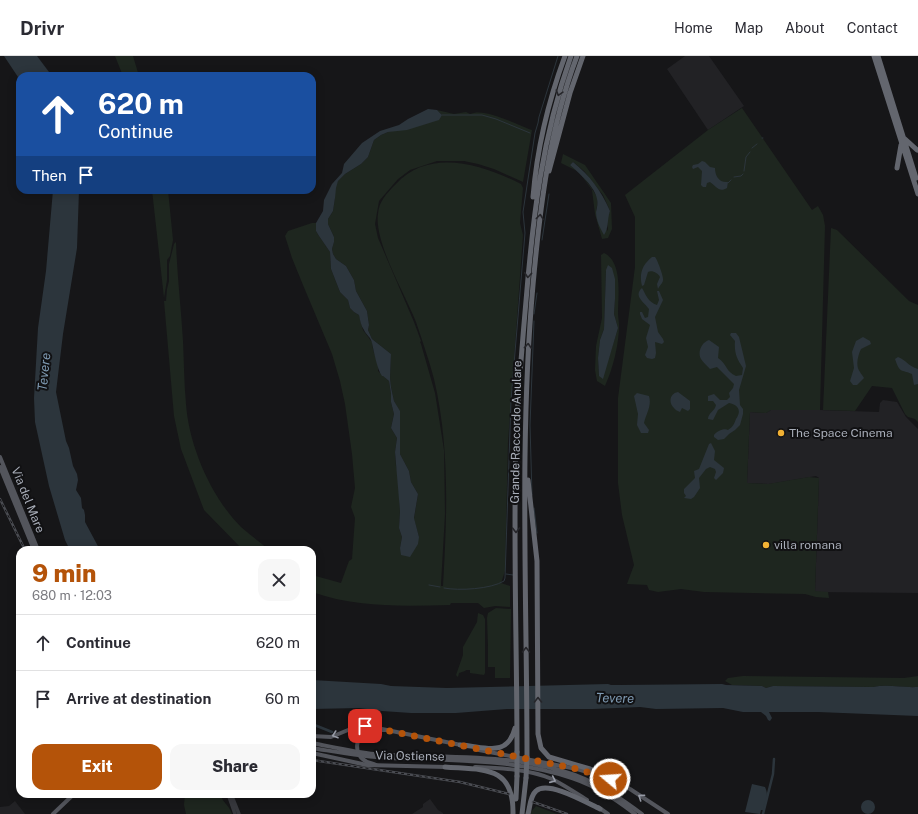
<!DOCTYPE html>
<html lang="en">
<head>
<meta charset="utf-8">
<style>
	:root { --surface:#fff; --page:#f7f7f7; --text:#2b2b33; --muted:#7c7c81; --line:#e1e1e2; --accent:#b45309 }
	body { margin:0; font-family:"Public Sans",sans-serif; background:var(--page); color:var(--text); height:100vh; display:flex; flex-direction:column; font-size:15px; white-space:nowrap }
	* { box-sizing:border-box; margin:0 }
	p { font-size:13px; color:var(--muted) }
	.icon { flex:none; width:22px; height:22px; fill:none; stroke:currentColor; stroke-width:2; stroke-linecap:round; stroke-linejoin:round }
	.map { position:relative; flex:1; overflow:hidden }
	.drawer { position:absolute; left:16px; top:490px; width:300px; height:252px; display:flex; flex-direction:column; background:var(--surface); border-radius:12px; box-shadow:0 2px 10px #0003 }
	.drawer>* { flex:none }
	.top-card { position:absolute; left:16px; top:16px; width:300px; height:122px; border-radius:12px; box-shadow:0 2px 10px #0003; background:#1a4fa0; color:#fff; overflow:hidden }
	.pin { position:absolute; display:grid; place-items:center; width:34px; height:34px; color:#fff; margin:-17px; border-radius:8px; box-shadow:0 2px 6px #0006 }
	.me { position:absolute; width:44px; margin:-22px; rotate:288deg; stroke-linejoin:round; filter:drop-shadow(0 0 3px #0008) }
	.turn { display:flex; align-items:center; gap:14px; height:84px; padding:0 16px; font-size:18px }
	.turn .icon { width:52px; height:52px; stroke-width:2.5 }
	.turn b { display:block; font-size:28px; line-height:34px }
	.then { display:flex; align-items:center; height:38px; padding:0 16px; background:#0003; gap:8px; font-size:15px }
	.round { display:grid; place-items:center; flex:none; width:42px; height:42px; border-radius:12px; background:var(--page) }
	.summary { display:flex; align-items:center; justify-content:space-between; height:68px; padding:0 16px }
	h1 { font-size:24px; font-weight:800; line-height:30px; color:var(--accent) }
	.cta { display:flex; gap:8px; margin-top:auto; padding:8px 16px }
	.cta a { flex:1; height:46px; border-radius:12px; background:var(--accent); color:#fff; font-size:16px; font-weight:800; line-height:46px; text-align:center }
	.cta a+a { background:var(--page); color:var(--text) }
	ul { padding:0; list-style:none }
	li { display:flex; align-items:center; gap:12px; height:56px; padding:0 16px; border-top:1px solid var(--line) }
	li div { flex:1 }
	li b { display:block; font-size:15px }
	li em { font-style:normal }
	header { display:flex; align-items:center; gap:24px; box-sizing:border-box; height:56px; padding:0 20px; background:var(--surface); border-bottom:1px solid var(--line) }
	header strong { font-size:19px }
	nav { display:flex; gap:22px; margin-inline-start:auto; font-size:14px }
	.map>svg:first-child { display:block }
	.built { fill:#222225 }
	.green { fill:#1e261f; fill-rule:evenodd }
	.water { fill:#2c353c }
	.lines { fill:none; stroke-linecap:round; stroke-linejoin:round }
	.stream { stroke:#2c353c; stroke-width:1 }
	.canal { stroke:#2c353c; stroke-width:2.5 }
	.minor { stroke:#37383d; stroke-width:3.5 }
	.major { stroke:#53555c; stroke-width:4 }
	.highway { stroke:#63666e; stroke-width:5 }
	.rail-casing { stroke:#4a4c52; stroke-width:2.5 }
	.rail { stroke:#111113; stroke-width:1; stroke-dasharray:3; stroke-linecap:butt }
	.major-bridge { stroke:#53555c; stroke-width:4 }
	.highway-bridge { stroke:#63666e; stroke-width:5 }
	.oneway { stroke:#26262a }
	.oneway2 { stroke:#979ba6 }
	.route { stroke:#b45309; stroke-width:7; stroke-dasharray:0 12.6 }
	.poi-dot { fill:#f2b134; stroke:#111113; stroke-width:1.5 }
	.labels { text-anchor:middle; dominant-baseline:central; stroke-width:4; stroke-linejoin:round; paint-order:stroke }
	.street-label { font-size:12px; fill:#a8adb8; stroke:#111113 }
	.poi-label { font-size:12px; fill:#a8adb8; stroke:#111113; text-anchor:start }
	.water-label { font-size:13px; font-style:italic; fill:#7f9bb3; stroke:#111113 }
</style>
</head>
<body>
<header>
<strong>Drivr</strong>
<nav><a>Home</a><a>Map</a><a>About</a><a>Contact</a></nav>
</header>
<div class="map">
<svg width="918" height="758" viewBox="0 0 918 758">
	<rect width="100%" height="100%" fill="#161618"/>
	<path class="built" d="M685 0H709L744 50 708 74 667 13Z
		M883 344 897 346 906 361 918 373V537L815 536 819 422 816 420 769 428 747 427 750 356 766 357 771 354H820L879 356 880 347Z
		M430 743 438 754 443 757V758H412L423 751V748Z
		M15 745 25 758H0V751L9 750Z"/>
	<path class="green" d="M115 0H133L139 20H123Z
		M742 52 812 154 818 150 823 159 825 170 820 354H771L766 357 750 356 747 427 768 428 809 421 819 422 815 535 828 536 829 542 816 541 805 538 704 536 681 533 658 536 649 534 647 529 627 528 634 509 622 459 618 427V342L635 211V161L625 139 708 74Z
		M437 54 454 58 466 56 470 58C485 51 517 69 532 74L523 126 494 113 478 108 464 105H437L410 114 398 123 379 145 375 168 378 182 414 266 421 285 420 286 421 288 435 337 444 394 445 458 441 528V530H443C447 461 450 391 434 323 429 304 422 284 416 266 405 238 374 186 378 158 379 145 387 137 396 128 430 91 483 109 521 128L523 132 520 167 523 179 508 386 505 515 501 527 510 530V551L495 550 484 552 478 547H451L450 549C403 550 357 552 312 536V519L341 527 349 505 352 503 355 462 351 451 355 432 352 398 345 348 340 325 332 298 303 229 292 202 285 180 288 175 312 167H316V175L319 180 330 196 331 213 340 236 348 244 350 252 354 256 359 259 363 274 372 286 373 293 378 309V315L389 325 391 338V346L394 358 391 372 397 382 395 396 396 410 398 417 400 455 399 472 402 481 400 492 419 481 414 463 418 438 411 426 409 415 400 398V356L394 345 391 331 390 322 391 298 372 283 368 274 369 269 367 255 356 235 354 224 346 210 336 203 333 198 332 193 334 186V181L328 168V163L333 155 335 142V132L338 125 345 118 361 108 368 101 374 84 381 79 388 76 442 59Z
		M563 98 585 109 611 147 612 173 608 182 602 183 595 158 592 134 579 116 561 107ZM573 106 584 115 603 139 610 155 607 162 608 175 596 158 598 142 590 130 580 117 570 109Z
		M152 134H168L173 184 170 200 167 204V224L164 242Z
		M831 172 837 174 909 245 918 249V366L915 363 908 361 905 358 892 332 872 330 855 355 823 354Z
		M176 186C177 219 181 251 183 285 184 306 184 327 186 348 189 390 211 441 241 471 250 479 260 486 269 494H243L204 454 181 393 174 360 164 245H166L167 233 169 225V208L174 188Z
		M604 197C623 206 618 240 618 257 618 261 619 265 619 269 619 289 613 312 605 330L597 325 595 314 596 290 602 262 601 199ZM606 214 615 243 614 258 618 272 609 301 599 320 598 302 600 284 604 273Z
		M496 552 511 553 510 622H495V611H488V590L487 562 488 557Z
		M478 557 483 559 485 563V617L484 619 470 617V614H466L465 615 459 617 458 621 456 619 463 599V591L477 566Z
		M743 620 904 622 918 620V631C903 632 888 628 873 631L773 630 766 632 762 630 732 629 725 625 728 622Z
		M185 738H220C223 747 229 749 232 758H186L184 749Z
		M536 750 557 758H531V756Z"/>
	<path class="water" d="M4 0H37L52 20H20V24Z
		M428 53 437 54 442 59 439 64 407 74 388 76 381 79 374 84 368 101 361 108 345 118 338 125 336 132 335 142 333 155 328 163V168L334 181V186L332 193 333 198 336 203 346 210 354 224 356 235 367 255 369 269 368 274 372 283 391 298 390 322 391 331 394 345 400 355V398L409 415 411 426 418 438 414 462 419 481 418 488 410 501 401 499 400 492 402 481 399 472 400 455 395 396 397 382 391 372 394 358 391 346V338L389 325 383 320H382C377 313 374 296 372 287 371 281 366 279 364 274 361 270 360 264 359 259L354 256 350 252 348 244 340 236 331 213 330 196 319 180 316 175V167L323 155 324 144 332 128 342 117 344 108 362 87 380 75 399 69 408 63Z
		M702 105 705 106 710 111 715 112C715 120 719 127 728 126L727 132C719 137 716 130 710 126L707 127 706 131H703L701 129 702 115 698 111 693 113 692 111 693 109 698 108Z
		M573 106C590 120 601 134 610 155 607 163 609 172 604 179 600 172 596 164 596 156 597 152 598 147 597 143 596 132 578 116 570 109Z
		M53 134H79L77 192 63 278 56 336 66 385 69 392 73 410 77 418 78 424 76 434 81 442 82 452 84 454 85 459V466L100 494H70L65 484 49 430 35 366 34 342 38 272 46 215Z
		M652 201H655C657 203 664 221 663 224 663 227 659 230 658 233L657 228 660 221C658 217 652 214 648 216L644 229 642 230C639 218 642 209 652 201Z
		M608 209 612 212 615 223V243L614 258 618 272 603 323 599 320 598 302 600 284 604 273 606 214Z
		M642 232C646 239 648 246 657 249L659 244 657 235H659L663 244 655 261 658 276 663 283 664 286 662 288 655 286 656 297 655 302 652 303 647 302 645 299 648 291 646 282 650 269 642 263 640 258V256H642L645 262 648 261 649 253C644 246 633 240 642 232Z
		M731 277H736L739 281 746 310 739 334 740 349 743 353V358L740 369 735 374 729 378 724 383 718 384 714 381V379C717 375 724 372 728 374 733 371 734 368 736 363 742 354 738 349 729 347L718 354 713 364 708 363C708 357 715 355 716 349L713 345H708V340L714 338 720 344H727L730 341 729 337 733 332 734 328 717 311 710 313C707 310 703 306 701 303 697 296 702 286 709 284L719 291 718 302C727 308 726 316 736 320L742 319 743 312C737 303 734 297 735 285L730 279Z
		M863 281 870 285 871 288 861 293C858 299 855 310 860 316 861 318 863 320 864 322L857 329H853L850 325 854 312 852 296 856 285Z
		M898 301C906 304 908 310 918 313V328L914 329 912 318C901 313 900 318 895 303Z
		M678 336 690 345V353L688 355 682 352 680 356C678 355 675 354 674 352 668 347 670 337 678 336Z
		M637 337 649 340C652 350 646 358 644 367L649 374 648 377H641L637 369 638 358 634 340Z
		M711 387 715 395 714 404 724 412 723 417 716 424 714 422 716 416 715 413 710 411 706 413 699 422 700 432 694 441 691 443 684 442 686 440 684 437V433L695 422 694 415 699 413 709 388Z
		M312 624 381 628 391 630 447 632 608 628 611 629H620L722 628 726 629 762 630 766 632 773 630 873 631C888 628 903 632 918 631V660L818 656H769L772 662 770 665 768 664 766 660 761 656H743L723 652 656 653 640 651 593 653H507L456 657H411L382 655 359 652 312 653Z
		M752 728 765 731C769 739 766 746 764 754H761L760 758 745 756Z
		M861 751a7 7 0 1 1 14 0a7 7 0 1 1-14 0Z"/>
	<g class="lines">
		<path class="stream" d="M442 59H482L496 63 530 77
			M762 82H763
			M752 92 757 88
			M744 115 746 101 750 96
			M734 121 741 120 743 118
			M728 127 731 124
			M542 184 549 138
			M534 258 537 237
			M532 439 530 369 534 265
			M534 452 537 477
			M506 518 513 519
			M429 529 440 531
			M444 532C459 535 491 533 504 525L505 522 511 344 525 177 523 156 535 77 538 67 539 61 558 0"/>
		<path class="canal" d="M312 668 332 676
			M763 758 773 718 774 703"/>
		<path class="minor" d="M228 738 235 758
			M231 738 239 758"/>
		<path class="major" d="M0 401 38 494
			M0 411 34 494
			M312 680 331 681 353 672 367 670 461 689
			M312 687C333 691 354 696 375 698 445 703 519 695 585 723 606 732 624 745 642 758
			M312 692C337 696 362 701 388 702 449 705 513 702 572 722 596 730 615 743 635 758
			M479 694 577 713 598 719
			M312 697 367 709 446 711
			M475 711C500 712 529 713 552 723 564 729 576 737 587 744
			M612 724 630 733 668 758
			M598 751 608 758
			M53 758 74 738"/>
		<path class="highway" d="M874 0 918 138
			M878 0 916 122
			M905 83 917 94
			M897 112 901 89
			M549 115 570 37 583 0
			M533 141C537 92 548 46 565 0
			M528 424 537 505 538 678 541 692 549 701 590 713 614 725
			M460 689C484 690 507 703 515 672
			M517 696C517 591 513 487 516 382 518 336 522 291 526 245 533 160 542 81 571 0
			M527 701C527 543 519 386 533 229 540 151 549 74 577 0
			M445 711C483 714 514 709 513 758
			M516 743 517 720
			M522 758 526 722
			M528 758C530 751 530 740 536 735 548 724 587 747 600 753"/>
		<g class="rail-casing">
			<path id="rail" d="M0 443 25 494
				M312 704 460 726 509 738
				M533 746 567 758"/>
		</g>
		<use href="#rail" class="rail"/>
		<path class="major-bridge" d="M376 709C372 707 367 707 364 704 354 697 355 681 366 675 372 672 379 674 385 674"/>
		<path class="highway-bridge" d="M517 720V696
			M526 722 527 701"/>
	</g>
	<defs><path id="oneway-chevron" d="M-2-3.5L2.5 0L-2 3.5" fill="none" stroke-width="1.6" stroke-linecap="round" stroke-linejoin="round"/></defs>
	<g class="oneway">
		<use href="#oneway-chevron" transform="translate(559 37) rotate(107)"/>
		<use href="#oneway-chevron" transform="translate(540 161) rotate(-83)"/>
		<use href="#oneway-chevron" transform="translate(528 219) rotate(95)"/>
		<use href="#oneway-chevron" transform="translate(528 290) rotate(-86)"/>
		<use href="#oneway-chevron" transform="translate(516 474) rotate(90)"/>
		<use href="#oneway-chevron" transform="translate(526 594) rotate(-90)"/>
		<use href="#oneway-chevron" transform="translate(538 644) rotate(-90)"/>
	</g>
	<g class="oneway2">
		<use href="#oneway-chevron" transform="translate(335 679) rotate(161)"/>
		<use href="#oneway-chevron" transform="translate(553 724) rotate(24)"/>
		<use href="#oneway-chevron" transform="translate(641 741) rotate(-146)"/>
	</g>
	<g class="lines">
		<path class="route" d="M365 670 577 713 610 723"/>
	</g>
	<g class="poi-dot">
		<circle cx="781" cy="377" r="4"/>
		<circle cx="766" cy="489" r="4"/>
	</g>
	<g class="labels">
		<g class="street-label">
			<text transform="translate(516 376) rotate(-89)">Grande Raccordo Anulare</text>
			<text transform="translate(28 444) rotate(68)">Via del Mare</text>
			<text transform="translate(410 700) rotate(1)">Via Ostiense</text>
		</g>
		<g class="poi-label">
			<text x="789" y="377">The Space Cinema</text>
			<text x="774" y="489">villa romana</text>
		</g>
		<g class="water-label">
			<text transform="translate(44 316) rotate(-84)">Tevere</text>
			<text transform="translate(615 642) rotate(1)">Tevere</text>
		</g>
	</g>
</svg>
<div class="pin" style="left:365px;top:670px;background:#d93025"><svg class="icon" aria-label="arrive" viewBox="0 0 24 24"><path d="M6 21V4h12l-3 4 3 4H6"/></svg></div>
<svg class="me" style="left:610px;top:723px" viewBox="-20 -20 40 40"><circle r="17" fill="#b45309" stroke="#fff" stroke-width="3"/><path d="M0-11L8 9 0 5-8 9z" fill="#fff"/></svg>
<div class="top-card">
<div class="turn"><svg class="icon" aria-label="ahead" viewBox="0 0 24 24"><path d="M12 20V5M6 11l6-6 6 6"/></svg><div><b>620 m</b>Continue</div></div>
<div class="then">Then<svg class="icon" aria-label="arrive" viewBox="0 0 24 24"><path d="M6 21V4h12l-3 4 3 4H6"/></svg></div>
</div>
<section class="drawer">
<div class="summary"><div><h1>9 min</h1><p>680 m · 12:03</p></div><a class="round"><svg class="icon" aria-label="close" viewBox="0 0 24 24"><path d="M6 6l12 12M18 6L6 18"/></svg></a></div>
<ul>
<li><svg class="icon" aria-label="ahead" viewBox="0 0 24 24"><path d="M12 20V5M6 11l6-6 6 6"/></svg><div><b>Continue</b></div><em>620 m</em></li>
<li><svg class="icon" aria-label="arrive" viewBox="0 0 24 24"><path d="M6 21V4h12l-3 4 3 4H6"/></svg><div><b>Arrive at destination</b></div><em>60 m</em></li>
</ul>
<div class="cta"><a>Exit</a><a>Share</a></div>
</section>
</div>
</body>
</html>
